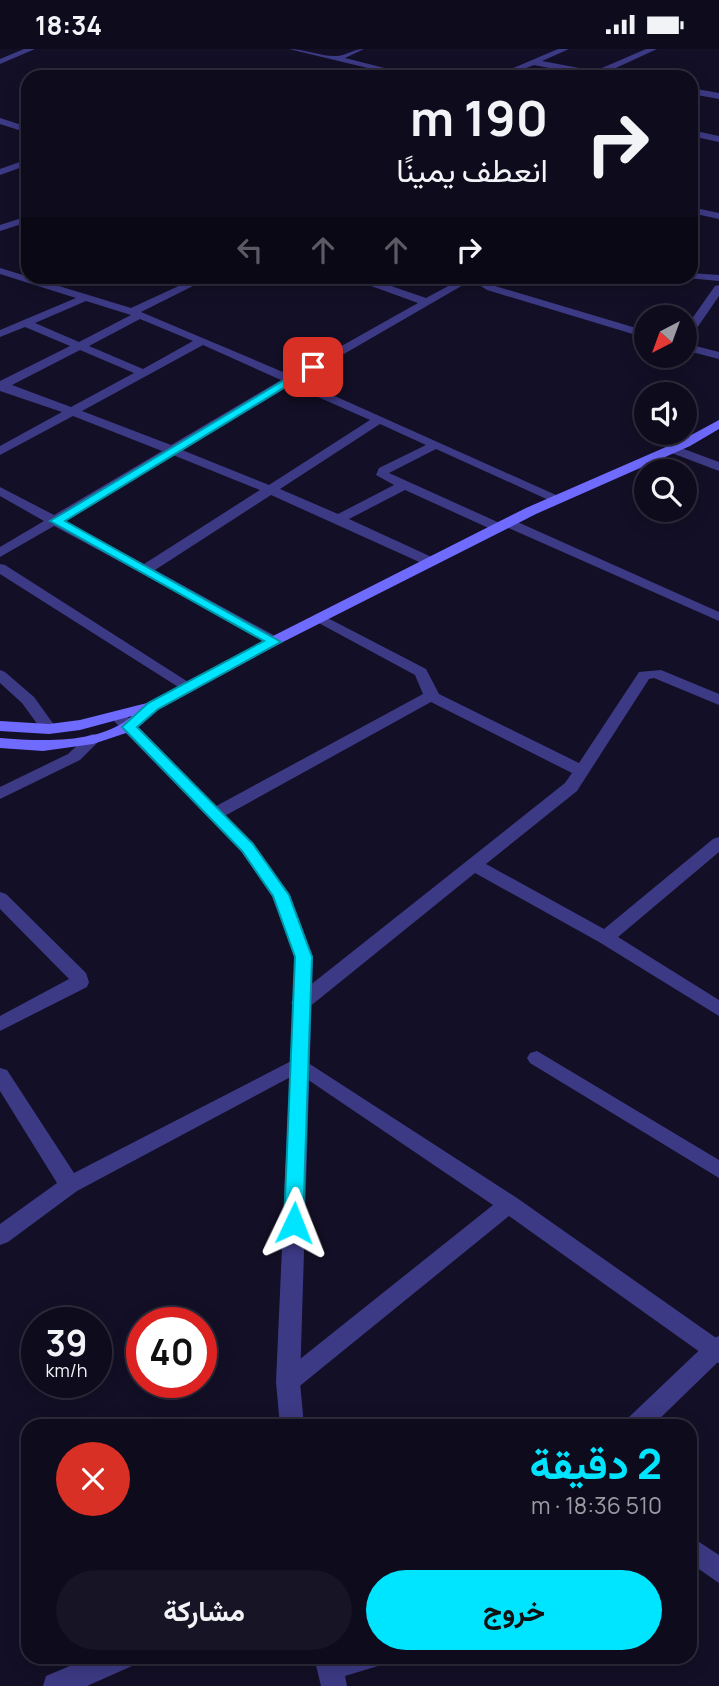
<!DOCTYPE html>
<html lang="ar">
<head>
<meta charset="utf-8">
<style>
	:root { --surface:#0e0b1c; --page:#171425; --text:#f1f3f6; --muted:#9b9ba3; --line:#2e2b3b; --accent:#00e5ff }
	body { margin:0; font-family:Manrope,Vazirmatn,sans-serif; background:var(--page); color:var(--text); direction:rtl; height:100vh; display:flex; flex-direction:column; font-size:26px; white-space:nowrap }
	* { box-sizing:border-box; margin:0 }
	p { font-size:23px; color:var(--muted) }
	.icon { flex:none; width:38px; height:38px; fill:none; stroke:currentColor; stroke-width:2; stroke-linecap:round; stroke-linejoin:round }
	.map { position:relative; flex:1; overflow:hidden; direction:ltr }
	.drawer { position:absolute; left:21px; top:1370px; width:676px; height:245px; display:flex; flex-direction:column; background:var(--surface); border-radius:21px; box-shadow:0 4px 18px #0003,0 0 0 2px var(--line); direction:rtl }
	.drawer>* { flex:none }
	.hud { position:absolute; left:21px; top:21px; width:677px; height:214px; border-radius:21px; box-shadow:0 4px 18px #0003,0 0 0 2px var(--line); direction:rtl; background:#0e0b1c; color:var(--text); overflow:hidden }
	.needle { width:46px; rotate:221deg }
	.tools { position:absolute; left:634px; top:256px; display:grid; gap:14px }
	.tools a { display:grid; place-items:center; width:63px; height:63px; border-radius:50%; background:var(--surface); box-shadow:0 4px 18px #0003,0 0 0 2px var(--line); font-size:35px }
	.speed { position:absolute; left:21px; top:1258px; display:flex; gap:14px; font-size:35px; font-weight:700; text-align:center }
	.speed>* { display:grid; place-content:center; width:91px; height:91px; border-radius:50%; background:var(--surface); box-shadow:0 4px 18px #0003,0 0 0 2px var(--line); line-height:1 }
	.speed small { font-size:18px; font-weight:400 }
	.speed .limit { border:10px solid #d22; background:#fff; color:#111 }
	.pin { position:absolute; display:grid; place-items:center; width:60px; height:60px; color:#fff; margin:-30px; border-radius:14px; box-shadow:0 4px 10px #0006 }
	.me { position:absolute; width:77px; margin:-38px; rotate:2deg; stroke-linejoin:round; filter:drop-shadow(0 0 5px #0008) }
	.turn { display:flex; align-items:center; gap:24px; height:147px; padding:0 35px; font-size:32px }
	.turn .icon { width:91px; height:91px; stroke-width:2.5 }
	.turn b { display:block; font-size:49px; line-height:60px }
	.lanes { display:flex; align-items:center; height:66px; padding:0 35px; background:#0003; justify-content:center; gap:35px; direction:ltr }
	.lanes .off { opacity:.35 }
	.round { display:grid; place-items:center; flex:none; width:74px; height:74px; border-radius:37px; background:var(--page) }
	.summary { display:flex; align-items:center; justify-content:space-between; height:119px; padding:0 35px }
	h1 { font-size:42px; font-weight:700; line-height:52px; color:var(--accent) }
	.primary-button { display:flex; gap:14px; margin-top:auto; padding:14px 35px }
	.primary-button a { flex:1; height:80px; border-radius:42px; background:var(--accent); color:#111; font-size:28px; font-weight:700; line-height:80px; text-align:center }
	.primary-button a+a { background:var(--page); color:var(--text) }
	.status { display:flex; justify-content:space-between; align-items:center; height:49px; padding:0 35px; background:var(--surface); direction:ltr }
	.status svg { height:19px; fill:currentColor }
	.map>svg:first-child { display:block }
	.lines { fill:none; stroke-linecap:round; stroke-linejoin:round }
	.minor { fill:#3d3a85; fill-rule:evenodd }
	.tertiary { fill:#3d3a85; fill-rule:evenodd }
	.secondary { fill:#6f6bff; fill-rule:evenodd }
	.route { fill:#00e5ff; stroke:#0095a6; stroke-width:2 }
</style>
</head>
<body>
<div class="status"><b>18:34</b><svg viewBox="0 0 49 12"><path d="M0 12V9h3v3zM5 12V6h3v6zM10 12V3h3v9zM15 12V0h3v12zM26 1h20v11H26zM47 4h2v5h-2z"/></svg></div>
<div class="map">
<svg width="719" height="1637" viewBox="0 0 719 1637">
	<rect width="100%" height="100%" fill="#130f26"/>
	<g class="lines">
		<path class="minor" d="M24 0H35L0 15V10Z
			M289 0C304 0 323 8 336 7 346 7 353 0 364 0L345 9 420 28H405Z
			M558 0H569L542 12 595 22 646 0H657L605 24 620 28H595L534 16 503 28H492Z
			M691 39 719 44V50L691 45Z
			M691 81 719 87V93L691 87Z
			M28 110V116L0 126V120Z
			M691 158 719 164V170L691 164Z
			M28 167V173L0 182V176Z
			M0 219 131 259 198 228H211L141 263 290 326 418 254 352 230 351 228H365L426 249 465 228H477L299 331 565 450 563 453H553L436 400 389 424 502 475 503 471H513L719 563V572L504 477 503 481H493L405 441 349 470 436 510V516H426L271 446 155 521 279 589 281 592 274 596 54 477 0 508V498L44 472 0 447V438L54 466 162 402 73 367 0 406V397L62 363 0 342V332L70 297 25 278 0 288V281L76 249 0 225ZM86 252 131 266 79 293 35 274ZM140 270 193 292 143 320 89 297ZM203 296 281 331 171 396 82 362ZM80 301 134 324 71 358 12 336ZM291 336 370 371 269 436 182 401ZM380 375 426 396 379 419 376 426 394 436 338 465 280 440ZM173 406 260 441 144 515 64 472Z
			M691 224 719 226V232L687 229 686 228H691Z
			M719 236V247L688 292 684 293V281L715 237Z
			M673 396 719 413V422L669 403 667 400Z
			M0 515 5 516 196 638 193 641H183L0 525Z
			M320 565 426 620 439 645 579 714 639 623 661 621 719 645V656L654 629 649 630 577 742 486 815 604 880 713 790 719 788V803L618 888 719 951V967L599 893 475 824 308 959H294L291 954 294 949 565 734 572 724 431 653 221 769H209L207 765 209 761 423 645 415 626 315 572 313 569 315 566Z
			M0 621 5 623 34 648 57 680 55 683H43L22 654 0 634Z
			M93 685 101 690 80 711 0 750V738L68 705 87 687Z
			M0 843 6 845 86 924 89 933 87 938 0 982V967L69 930 0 860Z
			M537 1002 719 1111V1129L530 1014 527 1009 530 1004Z
			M299 1008 517 1149 719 1291V1314L711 1311 509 1167 296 1340 288 1343 280 1340 276 1333 280 1326 493 1156 298 1024 77 1142 8 1193 0 1196V1175L57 1134 0 1042V1019L7 1021 74 1124Z
			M690 1487 719 1506V1534L690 1514Z
			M91 1608H136L132 1617 87 1637H43L46 1627Z"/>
		<path class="tertiary" d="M0 69 28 78V84L0 75Z
			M467 228H479L495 237 646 282V289L487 241Z
			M684 294 719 303V310L684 301Z
			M118 662 124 664 253 794 290 846 313 908 300 1333 304 1377H280L276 1333 295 908 272 847 241 802 112 670 110 667Z
			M719 1287V1312L652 1377H624L628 1369 711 1290Z
			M314 1608H382L378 1617 345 1627 347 1637H321Z"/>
		<path class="secondary" d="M719 371V380L690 397 536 465 279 595 159 660 135 681 93 695 43 702 0 699V689C40 692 99 696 132 667L80 681 49 685 0 682V672L49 675 80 671 147 654 269 589 526 459 682 391Z"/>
	</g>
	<path class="route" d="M309 316 318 318 65 472 281 593 158 660 137 678 253 795 289 846 312 908 303 1174 301 1180 294 1182 287 1180 284 1174 295 908 273 847 242 802 122 678 148 654 264 592 50 472Z"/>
</svg>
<div class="tools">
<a><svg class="needle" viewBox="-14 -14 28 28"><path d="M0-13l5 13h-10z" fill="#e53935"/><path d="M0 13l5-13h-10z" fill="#9b9ba3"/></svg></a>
<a><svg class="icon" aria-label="sound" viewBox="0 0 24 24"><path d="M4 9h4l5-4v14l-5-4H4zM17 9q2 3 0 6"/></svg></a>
<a><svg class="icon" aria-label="search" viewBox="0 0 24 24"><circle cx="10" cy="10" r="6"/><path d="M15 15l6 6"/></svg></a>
</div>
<div class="speed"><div>39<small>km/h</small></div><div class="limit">40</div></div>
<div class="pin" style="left:313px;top:318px;background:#d93025"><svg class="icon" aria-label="arrive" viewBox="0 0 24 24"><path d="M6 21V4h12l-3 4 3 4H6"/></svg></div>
<svg class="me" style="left:294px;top:1174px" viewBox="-20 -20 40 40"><path d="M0-17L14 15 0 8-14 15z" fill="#00e5ff" stroke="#fff" stroke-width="4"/></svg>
<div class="hud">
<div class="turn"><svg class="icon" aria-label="right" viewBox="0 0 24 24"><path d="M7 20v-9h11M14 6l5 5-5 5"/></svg><div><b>190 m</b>انعطف يمينًا</div></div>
<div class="lanes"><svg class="icon off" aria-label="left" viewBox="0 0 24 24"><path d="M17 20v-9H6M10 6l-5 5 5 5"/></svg><svg class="icon off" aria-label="ahead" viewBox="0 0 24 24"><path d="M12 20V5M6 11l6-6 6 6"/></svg><svg class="icon off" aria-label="ahead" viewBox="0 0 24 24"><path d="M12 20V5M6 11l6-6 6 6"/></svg><svg class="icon" aria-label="right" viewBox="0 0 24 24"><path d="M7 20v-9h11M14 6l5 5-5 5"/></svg></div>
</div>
<section class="drawer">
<div class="summary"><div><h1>2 دقيقة</h1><p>510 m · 18:36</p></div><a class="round" style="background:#d93025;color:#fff"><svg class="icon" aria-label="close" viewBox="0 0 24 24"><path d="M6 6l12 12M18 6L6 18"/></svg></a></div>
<div class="primary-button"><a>خروج</a><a>مشاركة</a></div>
</section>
</div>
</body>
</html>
